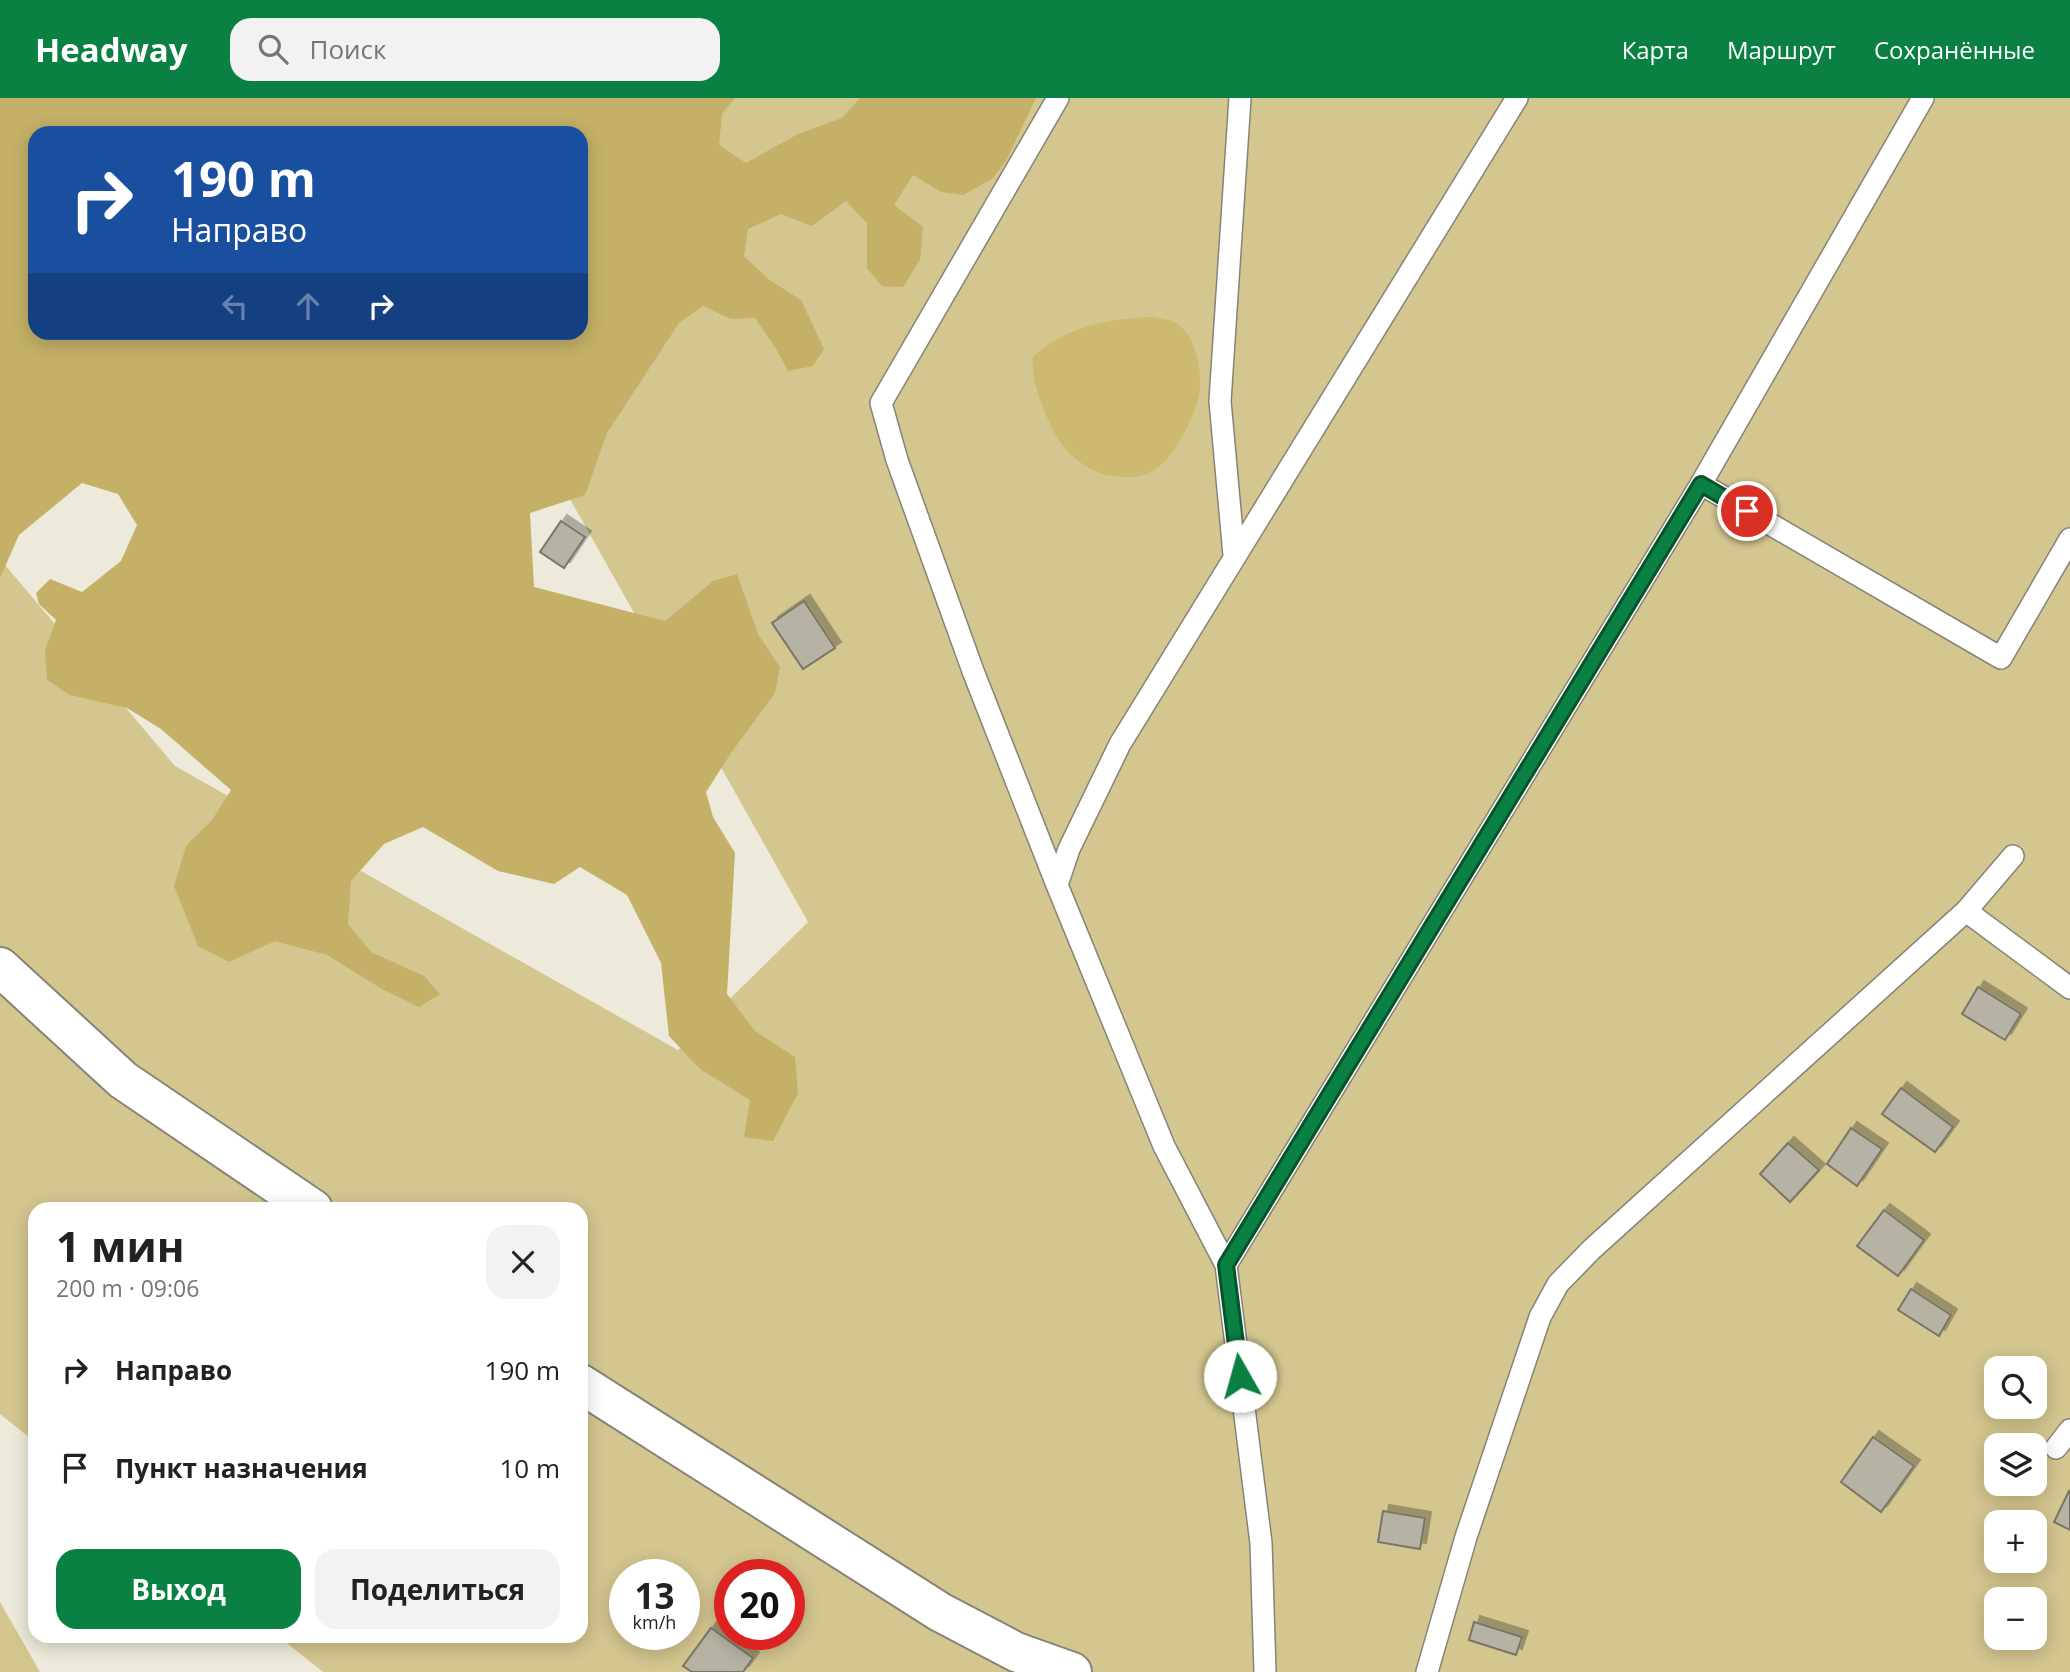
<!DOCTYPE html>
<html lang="ru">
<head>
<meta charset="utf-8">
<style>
	:root { --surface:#fff; --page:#f2f2f2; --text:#222; --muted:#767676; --accent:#0b8043 }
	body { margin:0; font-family:"Open Sans",sans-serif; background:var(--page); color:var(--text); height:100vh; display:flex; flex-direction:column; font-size:26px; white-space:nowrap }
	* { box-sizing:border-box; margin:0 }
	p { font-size:23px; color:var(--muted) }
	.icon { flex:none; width:38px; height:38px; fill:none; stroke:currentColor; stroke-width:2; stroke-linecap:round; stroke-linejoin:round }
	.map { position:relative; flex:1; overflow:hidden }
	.details { position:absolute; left:28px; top:1104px; width:560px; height:441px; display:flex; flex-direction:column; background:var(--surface); border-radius:21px; box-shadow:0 4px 18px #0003 }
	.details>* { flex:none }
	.top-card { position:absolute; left:28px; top:28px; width:560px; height:214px; border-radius:21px; box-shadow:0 4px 18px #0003; background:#1a4fa0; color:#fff; overflow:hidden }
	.buttons { position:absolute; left:1984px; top:1258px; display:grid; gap:14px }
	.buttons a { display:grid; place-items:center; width:63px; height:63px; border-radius:14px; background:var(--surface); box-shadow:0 4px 18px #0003; font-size:35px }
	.speed { position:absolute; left:609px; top:1461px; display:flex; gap:14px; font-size:35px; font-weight:700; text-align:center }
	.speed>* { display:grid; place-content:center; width:91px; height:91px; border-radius:50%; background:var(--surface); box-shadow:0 4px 18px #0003; line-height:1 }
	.speed small { font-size:18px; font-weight:400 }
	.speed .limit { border:10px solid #d22; background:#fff; color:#111 }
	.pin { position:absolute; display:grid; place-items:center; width:60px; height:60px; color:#fff; margin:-30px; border:4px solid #fff; border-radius:50%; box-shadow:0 2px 7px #0007 }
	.me { position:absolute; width:77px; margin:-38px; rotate:353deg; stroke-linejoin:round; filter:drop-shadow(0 0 5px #0008) }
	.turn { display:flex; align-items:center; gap:24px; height:147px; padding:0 28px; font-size:32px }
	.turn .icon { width:91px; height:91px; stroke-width:2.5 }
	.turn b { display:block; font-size:49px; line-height:60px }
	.lanes { display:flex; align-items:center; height:66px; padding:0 28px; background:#0003; justify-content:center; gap:35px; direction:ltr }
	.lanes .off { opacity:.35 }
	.round { display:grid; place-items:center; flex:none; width:74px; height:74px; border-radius:21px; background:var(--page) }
	.headline { display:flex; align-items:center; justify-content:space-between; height:119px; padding:0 28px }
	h1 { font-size:42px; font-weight:700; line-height:52px }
	.primary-button { display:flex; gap:14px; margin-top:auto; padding:14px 28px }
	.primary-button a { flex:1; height:80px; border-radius:21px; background:var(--accent); color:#fff; font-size:28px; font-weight:700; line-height:80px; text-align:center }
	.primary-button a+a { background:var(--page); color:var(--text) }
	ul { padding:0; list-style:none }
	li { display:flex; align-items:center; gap:21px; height:98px; padding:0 28px }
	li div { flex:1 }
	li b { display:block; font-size:26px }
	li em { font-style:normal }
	header { display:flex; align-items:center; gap:42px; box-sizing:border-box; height:98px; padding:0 35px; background:var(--accent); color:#fff }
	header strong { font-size:33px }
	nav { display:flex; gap:38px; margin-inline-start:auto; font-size:24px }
	.search { width:490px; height:63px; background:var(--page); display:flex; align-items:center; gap:18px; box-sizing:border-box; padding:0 24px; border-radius:21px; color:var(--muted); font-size:26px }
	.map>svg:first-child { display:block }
	.green { fill:#d4c68f; fill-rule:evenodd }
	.forest { fill:#c4b167; fill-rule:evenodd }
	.water { fill:#cdba70 }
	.building { fill:#b6b3a4; stroke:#797668; stroke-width:2; filter:url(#shadow) }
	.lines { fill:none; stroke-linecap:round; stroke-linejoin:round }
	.lane-casing { stroke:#878477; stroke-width:24 }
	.street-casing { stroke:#878477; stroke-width:42 }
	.lane { stroke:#fff; stroke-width:21 }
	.street { stroke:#fff; stroke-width:38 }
	.route-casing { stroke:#07532c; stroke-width:18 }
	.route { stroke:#0b8043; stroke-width:12 }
</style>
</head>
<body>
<header>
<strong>Headway</strong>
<div class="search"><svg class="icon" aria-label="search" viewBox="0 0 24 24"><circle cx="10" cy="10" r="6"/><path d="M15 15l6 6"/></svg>Поиск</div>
<nav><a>Карта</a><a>Маршрут</a><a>Сохранённые</a></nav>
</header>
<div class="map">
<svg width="2070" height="1574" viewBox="0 0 2070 1574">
	<defs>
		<filter id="shadow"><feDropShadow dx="6" dy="-6" stdDeviation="0" flood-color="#0004"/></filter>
	</defs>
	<rect width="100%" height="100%" fill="#edeadb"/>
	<path class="green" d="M726 0H2070V1574H323L278 1538H581V1111H35V1344L0 1316V461L175 668 678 952 808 824 566 394ZM1997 1270H2035V1309H1997ZM1997 1348H2035V1386H1997ZM1997 1424H2035V1463H1997ZM625 1477H684V1536H625ZM730 1477H789V1536H730ZM1997 1502H2035V1540H1997Z
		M0 1504 40 1574H0Z"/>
	<path class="forest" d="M0 0H735L722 16 719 47 746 65 798 36 842 20 860 0H1036L1006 63 992 81 963 97 941 94 913 77 894 107 923 129 920 162 903 189 882 188 867 170V125L846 103 812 128 781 116 748 131 744 158 768 181 801 202 824 251 813 268 788 273 775 249 755 220 731 221 703 208 679 225 607 335 585 397 530 415 534 489 665 523 713 483 737 476 758 536 780 569 775 595 731 655 706 694 713 719 735 755 727 896 755 933 795 959 798 995 773 1043 744 1039 750 1002 700 971 669 938 661 865 627 797 580 769 554 786 498 773 423 729 384 746 351 783 348 826 371 854 424 878 440 896 419 909 382 891 327 857 275 843 229 864 198 848 174 788 186 748 212 722 231 692 161 631 127 610 70 597 47 582 45 553 56 522 39 506 36 495 50 481 82 494 121 463 137 427 118 396 82 385 19 437 0 480ZM35 35H581V234H35Z"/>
	<path class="water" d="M1154 219C1160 221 1169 221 1174 224 1196 235 1201 269 1200 291 1198 314 1174 361 1153 373 1140 380 1127 380 1112 378 1094 376 1074 362 1063 348 1048 328 1030 283 1033 259 1065 228 1111 220 1154 219Z"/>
	<path class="building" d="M561 423 585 439 564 470 540 454Z
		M804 503 835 550 803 571 772 525Z
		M1978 889 2021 916 2005 942 1962 916Z
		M1901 990 1953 1029 1935 1054 1882 1016Z
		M1851 1030 1882 1051 1857 1088 1827 1066Z
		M1788 1045 1819 1072 1790 1104 1760 1076Z
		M1884 1112 1924 1142 1898 1178 1857 1148Z
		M1911 1191 1951 1217 1939 1238 1898 1212Z
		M1873 1339 1914 1368 1881 1414 1841 1384Z
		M2069 1393 2070 1394V1432L2054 1424Z
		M1383 1413 1425 1420 1420 1451 1378 1444Z
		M1474 1524 1522 1539 1516 1557 1469 1542Z
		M711 1530 753 1560 743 1574H692L683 1568Z"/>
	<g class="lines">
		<g class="lane-casing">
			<path id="lane" d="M1058 0 881 305 897 362 973 573 1057 787 1164 1048 1226 1167 1261 1445 1265 1574
				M1701 386 2001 560 2070 441
				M1234 457 1220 303 1240 0
				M1057 787 1069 751 1120 646 1517 0
				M1966 813 2070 890
				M1226 1167 1701 386 1923 0
				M2056 1350 2070 1332
				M1427 1574 1466 1439 1540 1219 1558 1186 1591 1152 1966 813 2013 758"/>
		</g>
		<g class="street-casing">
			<path id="street" d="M0 869 123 982 313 1111
				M581 1286 940 1514 1016 1554 1072 1574"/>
		</g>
		<use href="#lane" class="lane"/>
		<use href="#street" class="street"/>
	</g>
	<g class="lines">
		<g class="route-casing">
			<path id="route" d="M1240 1278 1226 1167 1701 386 1747 413"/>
		</g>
		<use href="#route" class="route"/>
	</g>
</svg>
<div class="buttons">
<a><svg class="icon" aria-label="search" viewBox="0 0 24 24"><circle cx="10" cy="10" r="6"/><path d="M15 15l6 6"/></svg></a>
<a><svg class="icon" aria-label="layers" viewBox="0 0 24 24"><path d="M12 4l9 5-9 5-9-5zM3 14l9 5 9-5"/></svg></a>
<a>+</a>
<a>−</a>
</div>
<div class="speed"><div>13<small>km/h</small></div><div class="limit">20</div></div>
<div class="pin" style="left:1747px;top:413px;background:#d93025"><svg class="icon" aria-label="arrive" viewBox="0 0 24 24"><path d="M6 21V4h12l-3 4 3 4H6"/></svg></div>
<svg class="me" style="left:1240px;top:1278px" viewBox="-20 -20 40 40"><circle r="19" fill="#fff"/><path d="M0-13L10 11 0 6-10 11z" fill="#0b8043"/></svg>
<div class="top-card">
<div class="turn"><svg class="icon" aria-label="right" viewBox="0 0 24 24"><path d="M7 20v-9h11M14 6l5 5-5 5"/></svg><div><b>190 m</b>Направо</div></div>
<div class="lanes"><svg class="icon off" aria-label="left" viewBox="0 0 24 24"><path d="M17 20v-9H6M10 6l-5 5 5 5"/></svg><svg class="icon off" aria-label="ahead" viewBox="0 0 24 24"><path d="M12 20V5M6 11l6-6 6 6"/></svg><svg class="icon" aria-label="right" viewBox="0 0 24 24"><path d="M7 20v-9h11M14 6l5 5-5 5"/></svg></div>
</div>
<section class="details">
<div class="headline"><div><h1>1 мин</h1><p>200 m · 09:06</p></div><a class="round"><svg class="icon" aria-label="close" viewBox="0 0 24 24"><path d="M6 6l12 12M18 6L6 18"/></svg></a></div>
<ul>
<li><svg class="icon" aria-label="right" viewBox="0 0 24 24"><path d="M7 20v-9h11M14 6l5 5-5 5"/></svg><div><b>Направо</b></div><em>190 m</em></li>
<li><svg class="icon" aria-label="arrive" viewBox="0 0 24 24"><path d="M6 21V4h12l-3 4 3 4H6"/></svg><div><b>Пункт назначения</b></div><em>10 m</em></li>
</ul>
<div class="primary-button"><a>Выход</a><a>Поделиться</a></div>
</section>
</div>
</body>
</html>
